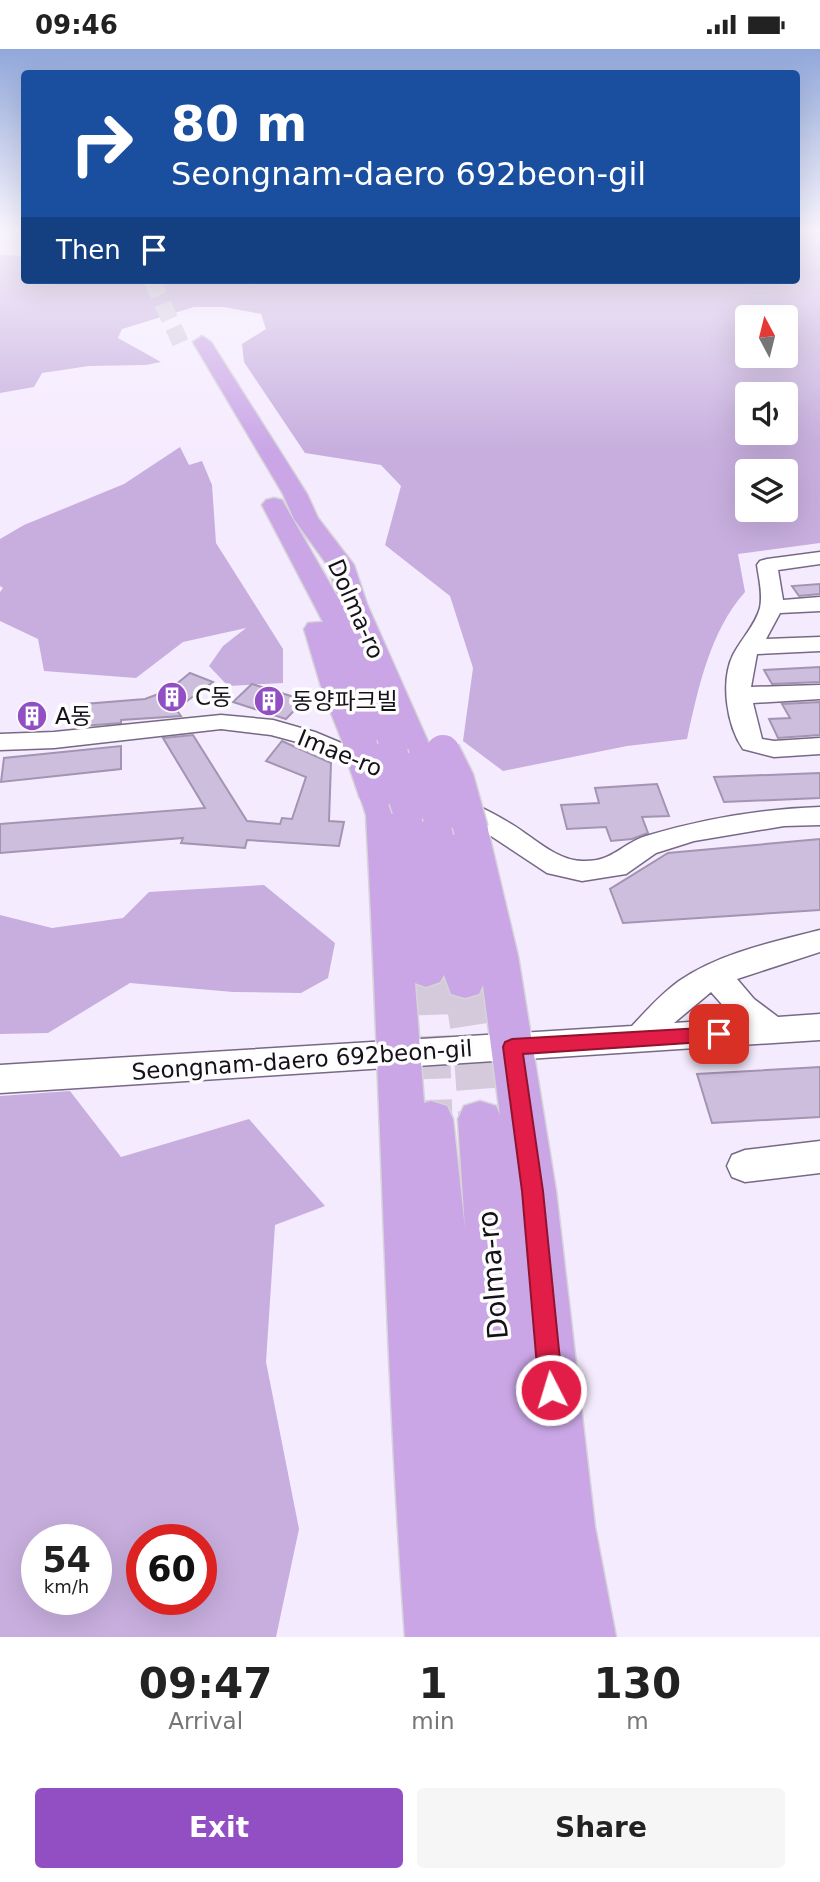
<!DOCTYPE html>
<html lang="en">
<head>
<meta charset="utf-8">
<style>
	:root { --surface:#fff; --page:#f6f6f6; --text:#222; --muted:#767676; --accent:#924fc3 }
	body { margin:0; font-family:"DejaVu Sans","Noto Sans KR",sans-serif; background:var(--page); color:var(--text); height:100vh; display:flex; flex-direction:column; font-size:26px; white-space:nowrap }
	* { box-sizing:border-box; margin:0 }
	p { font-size:23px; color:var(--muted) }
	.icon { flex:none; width:38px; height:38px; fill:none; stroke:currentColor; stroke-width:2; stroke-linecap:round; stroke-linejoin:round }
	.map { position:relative; height:1588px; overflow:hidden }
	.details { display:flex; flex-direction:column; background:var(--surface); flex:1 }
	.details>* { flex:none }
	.hud { position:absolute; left:21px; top:21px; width:779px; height:214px; border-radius:7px; box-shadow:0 7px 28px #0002; background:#1a4fa0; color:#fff; overflow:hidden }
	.needle { width:46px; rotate:353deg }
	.controls { position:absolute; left:735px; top:256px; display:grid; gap:14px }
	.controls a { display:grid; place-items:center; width:63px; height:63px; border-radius:7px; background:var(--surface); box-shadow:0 7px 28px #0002; font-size:35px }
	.speed { position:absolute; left:21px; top:1475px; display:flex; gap:14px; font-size:35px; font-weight:700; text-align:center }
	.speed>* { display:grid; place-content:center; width:91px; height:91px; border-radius:50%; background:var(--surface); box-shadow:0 7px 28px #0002; line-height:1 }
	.speed small { font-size:18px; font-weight:400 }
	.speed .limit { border:10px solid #d22; background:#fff; color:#111 }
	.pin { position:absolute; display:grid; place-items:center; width:60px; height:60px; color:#fff; margin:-30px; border-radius:14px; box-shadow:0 4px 10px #0006 }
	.me { position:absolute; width:77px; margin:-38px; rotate:355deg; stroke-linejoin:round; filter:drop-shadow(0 0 5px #0008) }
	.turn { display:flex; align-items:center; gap:24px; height:147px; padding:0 35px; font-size:32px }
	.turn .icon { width:91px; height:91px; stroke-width:2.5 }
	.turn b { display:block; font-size:49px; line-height:60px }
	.then { display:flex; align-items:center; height:66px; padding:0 35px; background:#0003; gap:14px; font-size:26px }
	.eta { display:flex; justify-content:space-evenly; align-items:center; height:119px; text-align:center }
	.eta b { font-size:42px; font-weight:600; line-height:49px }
	.primary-button { display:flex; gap:14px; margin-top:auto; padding:14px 35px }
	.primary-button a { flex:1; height:80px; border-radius:7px; background:var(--accent); color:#fff; font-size:28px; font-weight:600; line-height:80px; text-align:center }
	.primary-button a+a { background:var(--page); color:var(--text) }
	.status { display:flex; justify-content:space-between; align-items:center; height:49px; padding:0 35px; background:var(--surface); direction:ltr }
	.status svg { height:19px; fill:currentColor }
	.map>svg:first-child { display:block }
	.forest { fill:#c7aede; fill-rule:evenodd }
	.building { fill:#cebedd; stroke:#a394b2; stroke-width:2 }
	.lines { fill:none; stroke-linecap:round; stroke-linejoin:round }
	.major-tunnel-far1 { stroke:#d4cadc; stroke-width:17; stroke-dasharray:17 9; stroke-linecap:butt }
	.major-tunnel { stroke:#d4cadc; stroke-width:43; stroke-dasharray:43 21; stroke-linecap:butt }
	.minor-casing { stroke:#776985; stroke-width:3 }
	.major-casing { stroke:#d5d4d6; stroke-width:3 }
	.minor { fill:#fff; fill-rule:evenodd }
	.major { fill:#caa6e6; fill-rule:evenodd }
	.major-bridge-casing { stroke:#d5d4d6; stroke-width:37; stroke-linecap:butt }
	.major-bridge { stroke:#caa6e6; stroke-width:34 }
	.route { fill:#e11d48; stroke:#92132f; stroke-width:2 }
	.labels { text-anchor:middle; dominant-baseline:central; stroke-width:7; stroke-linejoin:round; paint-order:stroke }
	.street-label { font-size:23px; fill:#16101b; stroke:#fdfdfd }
	.poi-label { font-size:23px; fill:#16101b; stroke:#fdfdfd; text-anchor:start }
	.near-street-label { font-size:28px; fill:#16101b; stroke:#fdfdfd }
</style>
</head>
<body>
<div class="status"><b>09:46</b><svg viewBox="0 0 49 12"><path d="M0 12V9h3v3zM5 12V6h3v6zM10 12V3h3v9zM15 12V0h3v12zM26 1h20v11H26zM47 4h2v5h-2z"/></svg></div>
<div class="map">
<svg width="820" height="1588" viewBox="0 0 820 1588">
	<rect width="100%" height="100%" fill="#f5ebfe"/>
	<path class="forest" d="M796 179H820V494L738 505 745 543C710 582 698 640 687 690L627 697 503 722 463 692 473 619 450 547 385 496 401 437 381 416 305 404 244 313 242 295 266 280 261 265 224 258H194L122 280 118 289 161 313 146 316 89 317 42 324 34 338 0 344V206L24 207V231H796ZM747 268H786V306H747ZM747 345H786V383H747ZM747 422H786V460H747Z
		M180 398 189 416 202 412 212 436 216 494 283 600V634L228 637 209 617 223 597 246 579 183 593 136 629 44 622 38 590 0 572V543L3 539 0 537V490L24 476 124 435Z
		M264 836 335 894 328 929 301 944 233 943 130 934 48 984 0 985V866L52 879 123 869 149 843Z
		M70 1042 121 1108 249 1070 325 1157 275 1176 266 1313 299 1480 276 1588H0V1047ZM96 1491V1550H37V1491ZM201 1491V1550H142V1491Z"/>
	<path class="building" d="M820 535V545L799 547 792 537Z
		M820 618V633L772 635 764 621Z
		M190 624 213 633 176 660 181 667 121 671V674L82 677 84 655 145 650 169 641Z
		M252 635 304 651 286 670 233 653Z
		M820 653V686L778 689 769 670 790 669 782 655Z
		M193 686 247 772 280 775 282 769 292 770 306 728 266 712 282 692 331 714 329 772 344 773 339 797 247 791 245 799 181 794 183 789 0 804V775L205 759 163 689Z
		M121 697V720L1 733 4 709Z
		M820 724V749L724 753 714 728Z
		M657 735 669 767 642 768 648 784 632 790 611 792 606 778 567 780 561 756 599 754 595 739Z
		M820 790V861L623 874 610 840 668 804Z
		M820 1018V1068L712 1074 697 1025Z"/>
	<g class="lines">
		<path class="major-tunnel-far1" d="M152 231 181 295"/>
		<path class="major-tunnel" d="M426 923 431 1070
			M465 934 475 1000 480 1070"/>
		<g class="minor-casing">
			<path id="minor" d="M820 503V515L778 521 783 551 820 548V562L780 564 766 590 820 588V602L757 605 751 638 820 636V650L753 654 762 690 774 692 820 689V705L774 708 743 700C727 677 720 633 733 606 741 590 755 577 760 559 763 545 759 530 757 516L760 512 767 510Z
				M221 666 273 671 315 683 389 714 393 720 389 726 380 728 297 693 271 686 221 680 54 699 0 701V685L54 683Z
				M454 748C472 753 491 763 508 773 530 785 555 812 583 812 613 813 621 795 646 787 703 770 761 760 820 758V776L784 777 694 792 656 804 626 825 582 832 547 824 488 785 444 763 440 757 444 751Z
				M820 881V903L737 930 754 950 778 968 820 965V991L0 1044V1016L632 977C647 961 661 945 679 932 719 904 773 893 820 881ZM711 943 735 970 674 974Z
				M820 1092V1124L745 1133 732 1128 727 1117 732 1106 745 1101Z"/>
		</g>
		<g class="major-casing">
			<path id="major" d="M202 287 211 293 307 445 318 469 354 516 367 555 438 715 433 722 422 725 411 722 404 711 391 716 380 713 373 701 360 707 349 704 344 697 323 644 304 580 308 574 323 573 262 456 266 451 274 449 282 451 338 549 328 517 294 470 283 445 193 293Z
				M376 733 388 736 396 753 409 748 421 751 426 762 440 756 452 759 458 774 471 770 483 773 488 781 518 907 556 1142 595 1478 616 1588H405C385 1314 381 1040 366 766L359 744 364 736ZM444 926 451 945 465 949 479 945 483 936 500 1066 496 1057 480 1052 464 1057 458 1070 465 1180 453 1070 447 1057 431 1052 424 1054 415 934 426 938 440 933Z"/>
		</g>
		<use href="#minor" class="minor"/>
		<use href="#major" class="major"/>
		<g class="major-bridge-casing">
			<path id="major-bridge" d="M360 697 376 744
				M443 703 457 731 471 781
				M391 706 409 759
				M422 715 440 767"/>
		</g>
		<use href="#major-bridge" class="major-bridge"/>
	</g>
	<linearGradient id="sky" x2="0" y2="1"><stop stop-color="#91a8db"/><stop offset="0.45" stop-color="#faf6ff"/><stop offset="1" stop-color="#faf6ff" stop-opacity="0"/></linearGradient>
	<rect width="820" height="402" fill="url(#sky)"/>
	<path class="route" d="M719 978 726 980 729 985 726 990 719 992 523 1005 543 1142 563 1341 560 1350 551 1353 543 1350 539 1341 522 1142 503 998 505 993 512 990Z"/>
	<defs>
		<g id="building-disc" transform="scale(1.575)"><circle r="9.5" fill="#924fc3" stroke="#fdfdfd"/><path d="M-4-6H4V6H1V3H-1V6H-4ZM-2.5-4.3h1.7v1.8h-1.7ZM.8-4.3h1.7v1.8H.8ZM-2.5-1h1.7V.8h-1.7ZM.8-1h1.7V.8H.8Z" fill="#fff"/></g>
	</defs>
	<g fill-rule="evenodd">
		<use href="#building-disc" x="172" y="648"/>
		<use href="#building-disc" x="269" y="652"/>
		<use href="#building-disc" x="32" y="667"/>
	</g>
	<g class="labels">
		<g class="street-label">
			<text transform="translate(356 560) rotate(66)">Dolma-ro</text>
			<text transform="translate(340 704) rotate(22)">Imae-ro</text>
			<text transform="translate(302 1011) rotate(-4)">Seongnam-daero 692beon-gil</text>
		</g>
		<g class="poi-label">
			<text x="195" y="648">C동</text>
			<text x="292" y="652">동양파크빌</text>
			<text x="55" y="667">A동</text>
		</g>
		<g class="near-street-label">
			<text transform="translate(493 1226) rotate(-95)">Dolma-ro</text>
		</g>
	</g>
</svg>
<div class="controls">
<a><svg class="needle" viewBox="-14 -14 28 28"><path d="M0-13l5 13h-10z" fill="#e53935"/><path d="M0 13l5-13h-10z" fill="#767676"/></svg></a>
<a><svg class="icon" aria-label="sound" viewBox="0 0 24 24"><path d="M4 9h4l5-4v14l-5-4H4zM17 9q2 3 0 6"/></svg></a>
<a><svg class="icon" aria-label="layers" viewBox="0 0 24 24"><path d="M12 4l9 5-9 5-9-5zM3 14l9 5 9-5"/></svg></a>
</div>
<div class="speed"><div>54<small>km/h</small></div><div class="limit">60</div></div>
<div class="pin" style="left:719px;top:985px;background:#d93025"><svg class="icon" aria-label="arrive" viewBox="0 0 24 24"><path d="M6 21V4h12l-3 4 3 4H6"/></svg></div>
<svg class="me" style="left:551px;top:1341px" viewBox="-20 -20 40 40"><circle r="17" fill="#e11d48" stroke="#fff" stroke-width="3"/><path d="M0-11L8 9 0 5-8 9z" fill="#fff"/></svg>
<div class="hud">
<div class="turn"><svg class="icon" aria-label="right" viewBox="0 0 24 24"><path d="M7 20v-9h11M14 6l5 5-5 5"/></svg><div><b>80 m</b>Seongnam-daero 692beon-gil</div></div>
<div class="then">Then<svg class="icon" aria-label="arrive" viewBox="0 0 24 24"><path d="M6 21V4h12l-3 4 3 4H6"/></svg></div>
</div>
</div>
<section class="details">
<div class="eta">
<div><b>09:47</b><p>Arrival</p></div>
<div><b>1</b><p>min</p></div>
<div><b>130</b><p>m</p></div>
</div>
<div class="primary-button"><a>Exit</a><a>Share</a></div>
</section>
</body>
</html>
